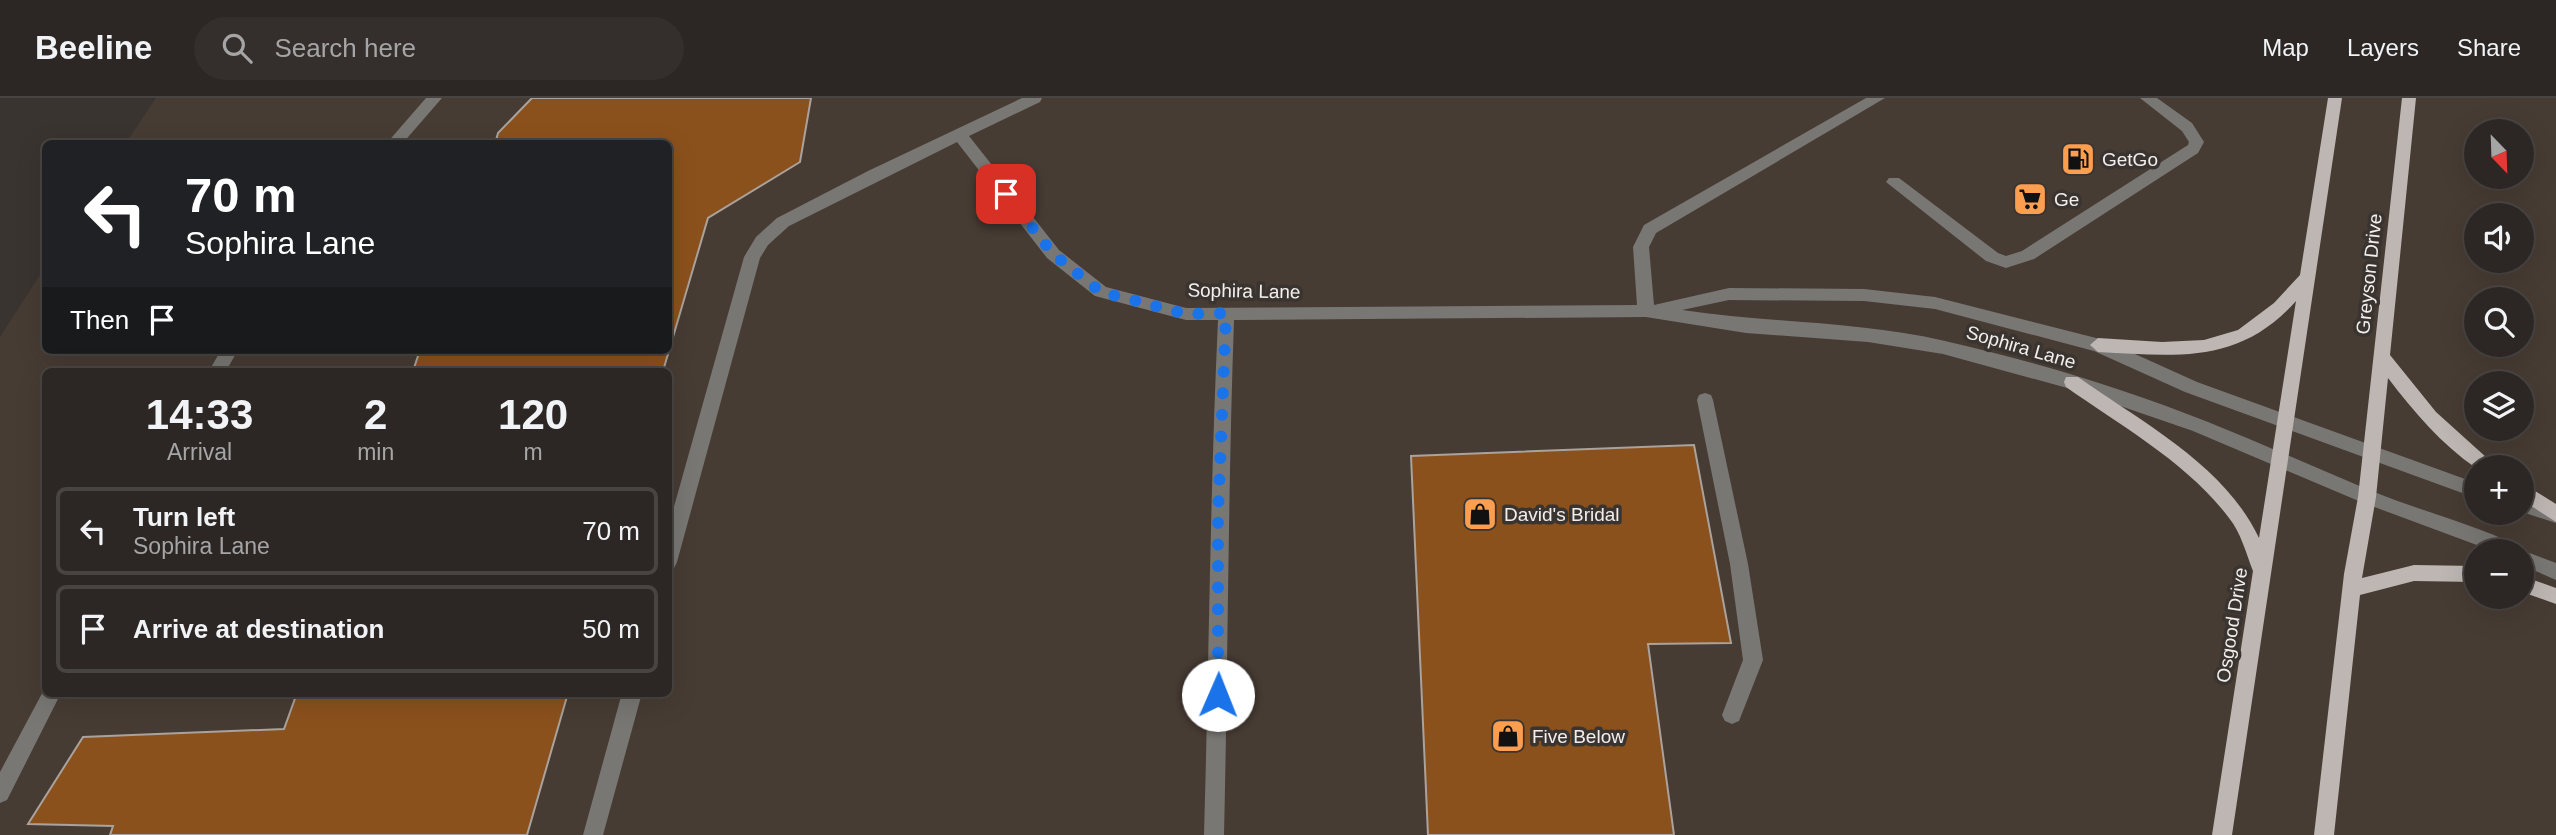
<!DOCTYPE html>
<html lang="en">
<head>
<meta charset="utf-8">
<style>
	:root { --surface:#2c2724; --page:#342f2c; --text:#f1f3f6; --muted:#a6a5a6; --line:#484441 }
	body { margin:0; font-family:Arial,sans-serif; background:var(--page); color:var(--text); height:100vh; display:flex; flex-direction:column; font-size:26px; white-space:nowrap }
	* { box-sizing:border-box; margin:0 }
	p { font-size:23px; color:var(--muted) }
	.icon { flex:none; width:38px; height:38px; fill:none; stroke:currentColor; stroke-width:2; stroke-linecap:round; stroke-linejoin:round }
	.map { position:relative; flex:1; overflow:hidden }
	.sheet { position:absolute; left:42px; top:270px; width:630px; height:329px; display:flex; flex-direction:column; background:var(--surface); border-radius:10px; box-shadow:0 7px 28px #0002,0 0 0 2px var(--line) }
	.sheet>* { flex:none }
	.guide { position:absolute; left:42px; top:42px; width:630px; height:214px; border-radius:10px; box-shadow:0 7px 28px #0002,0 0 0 2px var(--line); background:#202124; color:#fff; overflow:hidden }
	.needle { width:46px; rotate:157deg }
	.fabs { position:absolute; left:2464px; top:21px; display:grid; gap:14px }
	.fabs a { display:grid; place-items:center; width:70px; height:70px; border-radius:50%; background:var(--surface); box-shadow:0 7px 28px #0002,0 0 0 2px var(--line); font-size:35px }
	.pin { position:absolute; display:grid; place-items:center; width:60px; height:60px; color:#fff; margin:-30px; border-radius:14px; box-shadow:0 4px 10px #0006 }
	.me { position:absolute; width:77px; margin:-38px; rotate:1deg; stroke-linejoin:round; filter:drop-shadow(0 0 5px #0008) }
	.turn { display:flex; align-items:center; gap:24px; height:147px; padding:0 28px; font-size:32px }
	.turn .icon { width:91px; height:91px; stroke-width:2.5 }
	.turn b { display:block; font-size:49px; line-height:60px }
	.then { display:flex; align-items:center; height:66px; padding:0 28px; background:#0003; gap:14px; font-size:26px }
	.eta { display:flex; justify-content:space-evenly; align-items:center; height:119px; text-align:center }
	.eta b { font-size:42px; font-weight:800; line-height:49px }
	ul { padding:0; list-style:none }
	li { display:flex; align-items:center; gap:21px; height:88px; margin:0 14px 10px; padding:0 14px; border:4px solid var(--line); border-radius:10px }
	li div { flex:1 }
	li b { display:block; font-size:26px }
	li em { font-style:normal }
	header { display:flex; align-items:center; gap:42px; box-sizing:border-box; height:98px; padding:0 35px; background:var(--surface); border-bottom:2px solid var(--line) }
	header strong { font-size:33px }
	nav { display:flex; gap:38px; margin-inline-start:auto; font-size:24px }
	.search { width:490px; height:63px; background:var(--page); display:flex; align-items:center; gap:18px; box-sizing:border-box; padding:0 24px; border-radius:38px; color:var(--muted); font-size:26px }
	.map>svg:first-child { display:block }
	.built { fill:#473c34; fill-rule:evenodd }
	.building { fill:#8b511d; stroke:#a9a29d; stroke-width:2 }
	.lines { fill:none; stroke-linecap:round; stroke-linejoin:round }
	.minor { fill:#797774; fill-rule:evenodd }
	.major { fill:#bdb6b2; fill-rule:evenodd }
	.route { stroke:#1a73e8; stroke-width:12; stroke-dasharray:0 21.6 }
	.labels { text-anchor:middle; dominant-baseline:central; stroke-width:7; stroke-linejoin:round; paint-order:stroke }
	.poi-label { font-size:19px; fill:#f2eeeb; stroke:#3a3430; text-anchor:start }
	.street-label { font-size:19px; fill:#f2eeeb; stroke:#3a3430 }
</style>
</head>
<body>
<header>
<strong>Beeline</strong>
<div class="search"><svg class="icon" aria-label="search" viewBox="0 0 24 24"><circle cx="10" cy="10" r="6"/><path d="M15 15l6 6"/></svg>Search here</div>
<nav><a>Map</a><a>Layers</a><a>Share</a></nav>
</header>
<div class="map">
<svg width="2556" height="737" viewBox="0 0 2556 737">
	<rect width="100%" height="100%" fill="#3a3430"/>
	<path class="built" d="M156 0H2556V737H0V239L45 169 46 252H668V46L126 45ZM2476 33H2522V79H2476ZM2476 117H2522V163H2476ZM2476 201H2522V247H2476ZM46 273H668V595H46ZM2476 285H2522V331H2476ZM2476 369H2522V415H2476ZM2476 453H2522V499H2476Z"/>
	<path class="building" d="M532 0H811L800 64 708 120 663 273H413L420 252H668V46H495L498 35Z
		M1694 347 1731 545 1648 546 1674 737H1428L1411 358Z
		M297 595H568L527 737H110L113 728 28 726 83 639 284 631Z"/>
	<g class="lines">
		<path class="minor" d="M426 0H442L402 46H386Z
			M1022 0H1042L1040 4 969 38 1059 152 1106 189 1186 210 1637 207 1633 149 1644 127 1866 0H1885L1656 135 1649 149 1654 207 1729 190 1864 191 1935 199 2104 242 2197 284 2476 385V400L2185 294 2094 253 1935 211 1864 203 1729 202 1682 212C1769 225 1859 223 1945 243 2033 263 2123 290 2208 324 2262 346 2315 369 2369 392 2418 412 2469 425 2517 447L2519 451 2556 465V482L2522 467V453H2493L2361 404 2193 333 2071 291 1943 256 1868 244 1746 235 1646 219 1234 222C1228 394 1228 565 1224 737H1204C1209 565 1210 394 1218 222H1186L1095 198 1047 160 957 44 789 128 768 147 760 160 677 464 674 470 668 472V430L744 159 756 139 777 120 868 73Z
			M2140 0H2157L2192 25 2204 44 2198 55 2034 161 2006 170 1986 163 1886 84 1889 80H1899L1998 155 2006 158 2022 153 2188 47 2189 44 2182 33Z
			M221 252H238L226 273H209Z
			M1705 295 1711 297 1713 302 1748 466 1763 562 1739 623 1732 626 1725 623 1722 617 1743 562 1730 466 1697 302 1699 297Z
			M2522 398 2556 409V425L2522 414Z
			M46 588V595H61L7 702 0 705V674Z
			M622 595H642L603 737H583Z"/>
		<path class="major" d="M2328 0H2342L2232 737H2212L2253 473C2246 455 2241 435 2229 420 2188 365 2121 328 2066 289L2064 284 2066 279H2078C2141 324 2224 366 2259 440L2296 203C2239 267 2176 258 2098 254L2090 247 2098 240 2162 244 2204 242 2238 232 2274 205 2300 177Z
			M2402 0H2416L2390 257 2436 314 2497 369 2476 370C2441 346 2414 314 2388 280L2376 399 2362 480 2414 467 2476 468V484L2414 483 2360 497 2334 737H2314L2344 476 2358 399Z
			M2522 385 2556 406V424L2522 402Z
			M2522 478 2556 490V506L2522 494Z"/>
	</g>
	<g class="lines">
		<path class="route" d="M1006 96 1053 156 1101 194 1186 216 1226 215 1218 418V597"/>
	</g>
	<defs>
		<g id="fuel-square" transform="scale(1.75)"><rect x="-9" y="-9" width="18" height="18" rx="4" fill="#fb9e50" stroke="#3a3430"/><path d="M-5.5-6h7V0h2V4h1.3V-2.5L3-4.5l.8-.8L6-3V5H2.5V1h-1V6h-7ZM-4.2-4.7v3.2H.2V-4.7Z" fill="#111"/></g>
		<g id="supermarket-square" transform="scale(1.75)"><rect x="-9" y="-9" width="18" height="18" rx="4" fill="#fb9e50" stroke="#3a3430"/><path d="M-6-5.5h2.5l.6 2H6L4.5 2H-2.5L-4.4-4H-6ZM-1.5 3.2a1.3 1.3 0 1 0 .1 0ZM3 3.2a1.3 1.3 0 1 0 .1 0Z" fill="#111"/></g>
		<g id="shop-square" transform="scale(1.75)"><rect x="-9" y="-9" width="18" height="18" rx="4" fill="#fb9e50" stroke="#3a3430"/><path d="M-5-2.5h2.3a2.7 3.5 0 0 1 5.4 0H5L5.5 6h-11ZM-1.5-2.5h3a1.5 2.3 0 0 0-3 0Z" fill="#111"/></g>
	</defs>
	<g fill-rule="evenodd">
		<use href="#fuel-square" x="2078" y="61"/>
		<use href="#supermarket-square" x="2030" y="101"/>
		<use href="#shop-square" x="1480" y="416"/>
		<use href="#shop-square" x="1508" y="638"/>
	</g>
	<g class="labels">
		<g class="poi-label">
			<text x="2102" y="61">GetGo</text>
			<text x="2054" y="101">Ge</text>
			<text x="1504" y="416">David's Bridal</text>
			<text x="1532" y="638">Five Below</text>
		</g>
		<g class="street-label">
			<text transform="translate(2369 176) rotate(-84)">Greyson Drive</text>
			<text transform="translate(1244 193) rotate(1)">Sophira Lane</text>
			<text transform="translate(2021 249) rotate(16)">Sophira Lane</text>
			<text transform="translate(2232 527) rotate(-81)">Osgood Drive</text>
		</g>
	</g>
</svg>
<div class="fabs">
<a><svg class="needle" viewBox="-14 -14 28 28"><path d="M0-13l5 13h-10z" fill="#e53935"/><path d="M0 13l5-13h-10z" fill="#a6a5a6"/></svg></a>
<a><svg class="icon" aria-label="sound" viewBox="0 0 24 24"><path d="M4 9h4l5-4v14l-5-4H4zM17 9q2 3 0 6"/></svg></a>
<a><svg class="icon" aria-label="search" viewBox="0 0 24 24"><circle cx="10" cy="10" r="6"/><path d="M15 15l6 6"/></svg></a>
<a><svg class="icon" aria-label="layers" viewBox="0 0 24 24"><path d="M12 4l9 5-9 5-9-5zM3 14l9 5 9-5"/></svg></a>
<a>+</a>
<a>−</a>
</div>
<div class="pin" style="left:1006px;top:96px;background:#d93025"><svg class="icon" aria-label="arrive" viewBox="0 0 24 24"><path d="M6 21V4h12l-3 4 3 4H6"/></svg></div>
<svg class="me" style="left:1218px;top:597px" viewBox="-20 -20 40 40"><circle r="19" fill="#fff"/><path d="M0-13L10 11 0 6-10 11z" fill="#1a73e8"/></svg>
<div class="guide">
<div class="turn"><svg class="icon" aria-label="left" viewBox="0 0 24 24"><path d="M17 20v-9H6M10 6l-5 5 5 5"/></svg><div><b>70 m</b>Sophira Lane</div></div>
<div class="then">Then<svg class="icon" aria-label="arrive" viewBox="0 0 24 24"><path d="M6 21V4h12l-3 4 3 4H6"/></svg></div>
</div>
<section class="sheet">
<div class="eta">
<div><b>14:33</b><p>Arrival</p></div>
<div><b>2</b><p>min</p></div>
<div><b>120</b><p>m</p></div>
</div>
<ul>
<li><svg class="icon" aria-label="left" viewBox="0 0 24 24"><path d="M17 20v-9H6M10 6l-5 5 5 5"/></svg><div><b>Turn left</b><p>Sophira Lane</p></div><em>70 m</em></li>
<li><svg class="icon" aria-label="arrive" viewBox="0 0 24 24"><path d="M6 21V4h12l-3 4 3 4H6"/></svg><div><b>Arrive at destination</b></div><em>50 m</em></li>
</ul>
</section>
</div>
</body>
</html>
